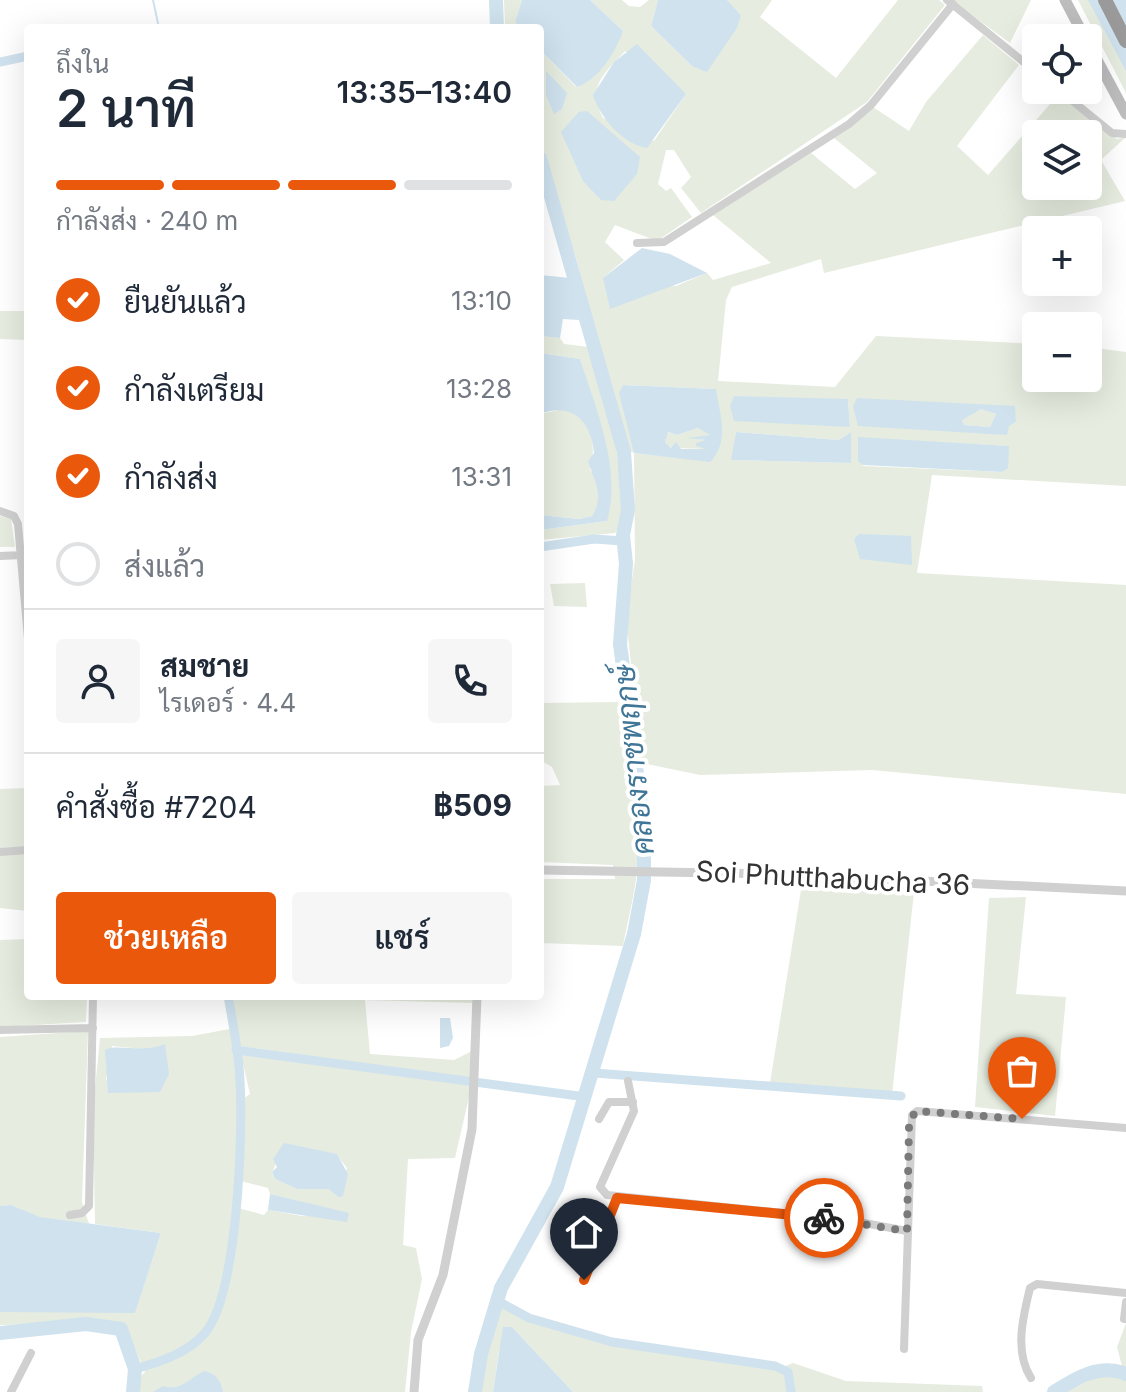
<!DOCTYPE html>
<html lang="th">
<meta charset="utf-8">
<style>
:root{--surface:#fff;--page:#f6f6f7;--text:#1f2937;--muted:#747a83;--line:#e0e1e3;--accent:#ea580c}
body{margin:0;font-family:Inter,Sarabun,sans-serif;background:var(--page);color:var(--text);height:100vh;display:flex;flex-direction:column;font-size:30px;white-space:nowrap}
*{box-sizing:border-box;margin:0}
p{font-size:26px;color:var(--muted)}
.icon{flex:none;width:44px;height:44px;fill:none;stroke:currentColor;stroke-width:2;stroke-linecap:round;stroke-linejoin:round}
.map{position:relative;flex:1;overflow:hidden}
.sheet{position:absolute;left:24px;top:24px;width:520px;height:976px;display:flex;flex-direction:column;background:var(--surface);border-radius:8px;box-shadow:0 8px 32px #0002}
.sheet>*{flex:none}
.fabs{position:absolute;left:1022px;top:24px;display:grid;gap:16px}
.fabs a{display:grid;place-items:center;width:80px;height:80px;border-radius:8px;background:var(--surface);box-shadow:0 8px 32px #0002;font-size:40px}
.pin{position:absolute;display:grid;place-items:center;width:68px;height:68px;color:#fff;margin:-82px -34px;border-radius:50% 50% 50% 0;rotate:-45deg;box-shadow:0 0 8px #0007}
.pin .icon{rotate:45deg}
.courier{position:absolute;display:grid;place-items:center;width:80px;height:80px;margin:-40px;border:6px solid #ea580c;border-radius:50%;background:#fff;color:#222;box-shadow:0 2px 10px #0007}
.headline em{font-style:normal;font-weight:600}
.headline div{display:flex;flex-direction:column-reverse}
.headline{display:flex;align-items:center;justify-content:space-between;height:136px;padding:0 32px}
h1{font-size:52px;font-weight:600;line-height:60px}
.bar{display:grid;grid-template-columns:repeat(4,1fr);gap:12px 8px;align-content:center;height:96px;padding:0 32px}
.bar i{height:10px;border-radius:6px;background:var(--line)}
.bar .selected{background:var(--accent)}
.bar p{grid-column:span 4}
.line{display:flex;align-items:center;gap:20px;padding:0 32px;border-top:2px solid var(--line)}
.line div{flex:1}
.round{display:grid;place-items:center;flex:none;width:84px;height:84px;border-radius:8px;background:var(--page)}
ol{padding:0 32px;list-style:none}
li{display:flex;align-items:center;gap:24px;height:88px}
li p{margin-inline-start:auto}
li .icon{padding:8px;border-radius:50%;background:var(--accent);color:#fff;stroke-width:4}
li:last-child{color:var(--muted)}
li i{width:44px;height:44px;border:4px solid var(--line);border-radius:50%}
.button{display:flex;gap:16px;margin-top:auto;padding:16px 32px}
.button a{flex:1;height:92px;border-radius:8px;background:var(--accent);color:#fff;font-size:32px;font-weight:600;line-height:92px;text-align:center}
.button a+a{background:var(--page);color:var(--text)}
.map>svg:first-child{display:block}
</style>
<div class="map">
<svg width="1126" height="1392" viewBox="0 0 1126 1392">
<rect width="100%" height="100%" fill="#fff"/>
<path fill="#e6ecdf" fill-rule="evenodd" d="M 504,0 L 522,0 L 515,22 L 520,28 L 505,28 Z
M 590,0 L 622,0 L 629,6 L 640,7 L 649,0 L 658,0 L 651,26 L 692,66 L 741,15 L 727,0 L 772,0 L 760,17 L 836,78 L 898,0 L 939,0 L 945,5 L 867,102 L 701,213 L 681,188 L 691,177 L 674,150 L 666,150 L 658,184 L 666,191 L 671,188 L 692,217 L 657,241 L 615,225 L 605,242 L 624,260 L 603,278 L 676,286 L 707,273 L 713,280 L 771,263 L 713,215 L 811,153 L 855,189 L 877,173 L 834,138 L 873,107 L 909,131 L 926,102 L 983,35 L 1019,65 L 957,146 L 988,175 L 1058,95 L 1117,139 L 1126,137 L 1101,160 L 1125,201 L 824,273 L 821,259 L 732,287 L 726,300 L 718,381 L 835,387 L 876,336 L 1036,344 L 1036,378 L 1088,378 L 1088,347 L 1126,352 L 1126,486 L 932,475 L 917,573 L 1126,585 L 1126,794 L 872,770 L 700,775 L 642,763 L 626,618 L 635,560 L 634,453 L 627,450 L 576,258 L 540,149 L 540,50 L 576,87 C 600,78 611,52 623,31 ZM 625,51 L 686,94 L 654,141 L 603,118 C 587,86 603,75 625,51 ZM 1036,134 L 1088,134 L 1088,186 L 1036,186 ZM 624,385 L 716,389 L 709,461 L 634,453 ZM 734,396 L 848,401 L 850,426 ZM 853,406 L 1014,406 L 1016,422 L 1008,426 L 1006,435 ZM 736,432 L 839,440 L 851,432 L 851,463 L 732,460 ZM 858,438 L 1008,446 L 1008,467 L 1002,472 L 863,466 Z
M 951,0 L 1031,0 L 1010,43 Z
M 1078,0 L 1126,0 L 1126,93 Z
M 0,311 L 28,311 L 28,340 L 0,339 Z
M 540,336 L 560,338 L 564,344 L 589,347 C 601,377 638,511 615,533 L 540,540 L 540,530 L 607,521 L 607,448 L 580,359 L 540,353 Z
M 564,409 C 592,419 597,443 590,470 L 596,476 L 600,504 L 592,516 L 579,519 L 540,515 L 540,414 Z
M 982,409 L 996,414 L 990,427 L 964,425 L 962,420 L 968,413 Z
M 698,428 L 712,435 L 692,438 L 711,441 L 702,445 L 708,449 L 671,448 L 665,442 L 667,432 L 677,435 Z
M 0,516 L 11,519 L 15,547 L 0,547 Z
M 585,583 L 587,607 L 554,606 L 550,584 Z
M 618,702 C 632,757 642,821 636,879 C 633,901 627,924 623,946 L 540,943 L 540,879 L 615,879 L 613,865 L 540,862 L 540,786 L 560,785 L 552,767 L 540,760 L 540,703 Z
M 28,788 L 28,847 L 0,848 L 0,789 Z
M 28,853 L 28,911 L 0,908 L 0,855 Z
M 801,890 L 914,892 L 892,1095 L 770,1083 Z
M 1026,897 L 1016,994 L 1066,997 L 1055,1116 L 975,1107 L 989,898 Z
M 28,939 L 28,996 L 87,996 L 86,1022 L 0,1027 L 0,940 Z
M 230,996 L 472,996 L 473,1003 L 365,1000 L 370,1054 L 454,1060 L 474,1050 L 473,1079 L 239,1046 Z
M 230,1029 L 243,1099 L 250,1094 L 241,1055 L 472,1084 L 455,1158 L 408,1159 L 403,1245 L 416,1248 L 422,1279 L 411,1332 L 405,1392 L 138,1392 L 138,1379 L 145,1372 L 127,1330 L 115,1322 L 0,1325 L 0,1312 L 135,1312 L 161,1233 L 95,1224 L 93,1109 L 100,1038 L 192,1036 ZM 165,1045 L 106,1080 L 112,1046 L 152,1050 ZM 284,1144 L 336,1154 L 347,1168 L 338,1197 L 330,1189 L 297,1189 L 275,1179 L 272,1173 ZM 241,1181 L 268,1188 L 270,1194 L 349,1214 L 302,1216 L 268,1210 L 264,1215 L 238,1208 Z
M 88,1031 L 82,1202 L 89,1224 L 39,1217 L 11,1205 L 0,1206 L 0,1037 Z
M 498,1305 C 588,1343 679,1357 776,1370 L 793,1363 L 846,1381 L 982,1386 L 983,1392 L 573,1392 L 512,1327 L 499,1351 L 493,1392 L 479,1392 Z
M 1126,1323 L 1126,1367 L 1122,1366 L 1117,1347 Z
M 1104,1374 L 1126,1381 L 1126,1392 L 1064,1392 Z"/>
<path fill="#cfe2ee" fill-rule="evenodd" d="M 522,0 L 590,0 L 623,31 C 615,53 600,78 577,87 L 540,50 L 540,28 L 520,28 L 515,22 Z
M 658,0 L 727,0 L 741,15 L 737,28 L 707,72 L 692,66 L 651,26 Z
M 1088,0 L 1126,0 L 1126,71 Z
M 637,44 L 686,94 L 647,148 C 622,144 600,117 593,95 L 614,62 Z
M 546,71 L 567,93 L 562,109 L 554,114 L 546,95 Z
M 587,111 L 640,157 L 637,174 L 614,201 L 601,200 L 583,181 L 561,132 L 579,112 Z
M 642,248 L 670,254 L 707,273 L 610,309 L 603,278 Z
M 540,275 L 570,278 L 579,320 L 563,319 L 560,338 L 540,336 Z
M 540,353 L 580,359 C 596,409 622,469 607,521 L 540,530 L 540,515 L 579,519 L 592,516 C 605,496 594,481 588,461 L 594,453 C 591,421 572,402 540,414 Z
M 623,385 L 716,389 C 720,416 730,441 710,462 L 634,453 L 619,393 ZM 698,428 L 710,435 L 687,438 L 706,440 L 696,443 L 696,446 L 706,449 L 681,449 L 676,442 L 671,448 L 665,442 L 668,432 L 677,435 Z
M 734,396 L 848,399 L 850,427 L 734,421 L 730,406 Z
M 857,398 L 1015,406 L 1016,422 L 1009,426 L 1007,435 L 858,426 L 853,406 ZM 981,409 L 996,414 L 990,427 L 964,425 L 962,420 Z
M 736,432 L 839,440 L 851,432 L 851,463 L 731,460 Z
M 858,437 L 1009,446 L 1008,468 L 1002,472 L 863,465 L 858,461 Z
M 859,534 L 911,536 L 912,565 L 860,559 L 854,539 Z
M 440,1018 L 450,1018 L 453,1038 L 449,1046 L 440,1048 Z
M 165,1044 L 169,1074 L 160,1092 L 108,1093 L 105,1050 C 117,1043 144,1054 165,1044 Z
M 284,1143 L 337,1154 L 348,1174 L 343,1196 L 338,1197 L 329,1189 L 297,1189 L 275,1179 L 272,1172 L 277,1167 L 273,1159 Z
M 270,1194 L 349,1213 L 347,1222 L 268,1210 Z
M 11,1205 L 40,1217 L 161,1233 L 135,1313 L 0,1312 L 0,1206 Z
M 503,1327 L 512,1327 L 573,1392 L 493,1392 Z
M 204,1371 C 215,1373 221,1380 223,1392 L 153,1392 L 163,1386 C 181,1392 189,1378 204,1371 Z"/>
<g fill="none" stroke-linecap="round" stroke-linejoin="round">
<path stroke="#cfe2ee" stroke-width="2" d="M 153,0 L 159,28"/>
<path stroke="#cfe2ee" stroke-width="9" d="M 0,62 L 28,56
M 540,547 L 594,539 L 623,541
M 236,1050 L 586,1097
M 594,1073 L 901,1096
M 496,1300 L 529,1318 L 612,1342 L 775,1366 L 788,1372 L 791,1392
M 135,1369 C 160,1362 188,1353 205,1333 C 238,1294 243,1133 240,1081 C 239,1053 233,1024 228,996"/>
<path stroke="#cfe2ee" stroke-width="14" d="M 496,0 L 497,28
M 0,1333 L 86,1324 L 121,1329 L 135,1369 L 133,1392
M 475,1392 L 481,1354 L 501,1288 L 557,1187 L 634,934 L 644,880 L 644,828 L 620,644 L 626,564 L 623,535 L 628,510 L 624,452 L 540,158
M 1054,1392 C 1076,1378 1100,1363 1126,1374"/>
<path stroke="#d0d0d0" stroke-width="8" d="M 947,0 L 1036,72
M 1059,90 L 1112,133 L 1126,134
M 637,243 L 664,242 L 849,124 L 871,105 L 953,4
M 0,511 L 14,516 L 18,524 L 28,639
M 0,556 L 22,555
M 0,852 L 28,850
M 0,1030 L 93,1028
M 628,1081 L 634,1111 L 600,1187 L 607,1195 L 843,1219 L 907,1231
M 599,1119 L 609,1102 L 633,1102
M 70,1215 L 82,1213 L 89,1206 L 93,996
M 584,1280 L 617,1198
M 1124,1319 L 1126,1302
M 904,1349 L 912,1115 L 917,1111 L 1126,1128
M 1031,1378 C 1014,1351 1023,1317 1030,1288 L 1037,1284 L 1126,1293
M 11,1392 L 31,1353"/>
<path stroke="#d0d0d0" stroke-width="9" d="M 540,870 L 779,874 L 1126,891
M 414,1392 L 418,1340 L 443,1275 L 472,1129 L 477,996"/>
<path stroke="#bdbdbd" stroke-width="11" d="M 1065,0 L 1085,38
M 1088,43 L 1126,114"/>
<path stroke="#9a9a9a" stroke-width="14" d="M 1105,0 L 1126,41"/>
</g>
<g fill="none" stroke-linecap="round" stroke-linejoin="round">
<path stroke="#7a7a7a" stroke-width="8" stroke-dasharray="0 14.4" d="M 824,1218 L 907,1231 L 909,1127 L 910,1119 L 917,1111 L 1022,1119"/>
<path stroke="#ea580c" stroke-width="10" d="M 584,1280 L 617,1198 L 824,1218"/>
</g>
<g text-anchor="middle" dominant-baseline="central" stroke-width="8" stroke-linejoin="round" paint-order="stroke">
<g font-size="28" fill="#333" stroke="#fff">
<text transform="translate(833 878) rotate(3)">Soi Phutthabucha 36</text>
</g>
<g font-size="30" font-style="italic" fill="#3f7597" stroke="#fff">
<text transform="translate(633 760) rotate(-96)">คลองราชพฤกษ์</text>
</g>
</g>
</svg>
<div class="fabs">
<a><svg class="icon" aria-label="locate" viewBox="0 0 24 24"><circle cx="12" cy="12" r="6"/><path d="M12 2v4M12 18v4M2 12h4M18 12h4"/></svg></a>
<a><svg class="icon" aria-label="layers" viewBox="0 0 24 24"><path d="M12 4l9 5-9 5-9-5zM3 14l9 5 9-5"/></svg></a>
<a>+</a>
<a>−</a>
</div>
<div class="pin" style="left:1022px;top:1119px;background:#ea580c"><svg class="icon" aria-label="bag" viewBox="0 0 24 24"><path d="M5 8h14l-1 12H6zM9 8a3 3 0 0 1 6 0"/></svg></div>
<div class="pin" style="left:584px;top:1280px;background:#1f2937"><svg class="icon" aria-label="home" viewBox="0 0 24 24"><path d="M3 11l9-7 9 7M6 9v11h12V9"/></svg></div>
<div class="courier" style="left:824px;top:1218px"><svg class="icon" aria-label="bike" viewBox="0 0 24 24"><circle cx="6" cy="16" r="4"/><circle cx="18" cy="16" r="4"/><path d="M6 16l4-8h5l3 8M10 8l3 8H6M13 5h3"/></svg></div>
<section class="sheet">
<div class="headline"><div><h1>2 นาที</h1><p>ถึงใน</p></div><em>13:35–13:40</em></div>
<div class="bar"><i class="selected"></i><i class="selected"></i><i class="selected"></i><i></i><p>กำลังส่ง · 240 m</p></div>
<ol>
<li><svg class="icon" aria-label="check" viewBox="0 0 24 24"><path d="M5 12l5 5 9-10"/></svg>ยืนยันแล้ว<p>13:10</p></li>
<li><svg class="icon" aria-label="check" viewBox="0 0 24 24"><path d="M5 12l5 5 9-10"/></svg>กำลังเตรียม<p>13:28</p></li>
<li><svg class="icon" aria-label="check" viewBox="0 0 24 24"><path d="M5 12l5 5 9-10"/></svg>กำลังส่ง<p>13:31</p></li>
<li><i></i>ส่งแล้ว</li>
</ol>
<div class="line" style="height:144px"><a class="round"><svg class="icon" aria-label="person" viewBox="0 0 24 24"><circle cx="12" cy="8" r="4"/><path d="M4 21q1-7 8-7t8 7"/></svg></a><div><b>สมชาย</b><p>ไรเดอร์ · 4.4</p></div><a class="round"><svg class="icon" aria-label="phone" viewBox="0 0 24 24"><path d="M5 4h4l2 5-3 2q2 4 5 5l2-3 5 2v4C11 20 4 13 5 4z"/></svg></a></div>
<div class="line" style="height:104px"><div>คำสั่งซื้อ #7204</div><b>฿509</b></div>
<div class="button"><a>ช่วยเหลือ</a><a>แชร์</a></div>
</section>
</div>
